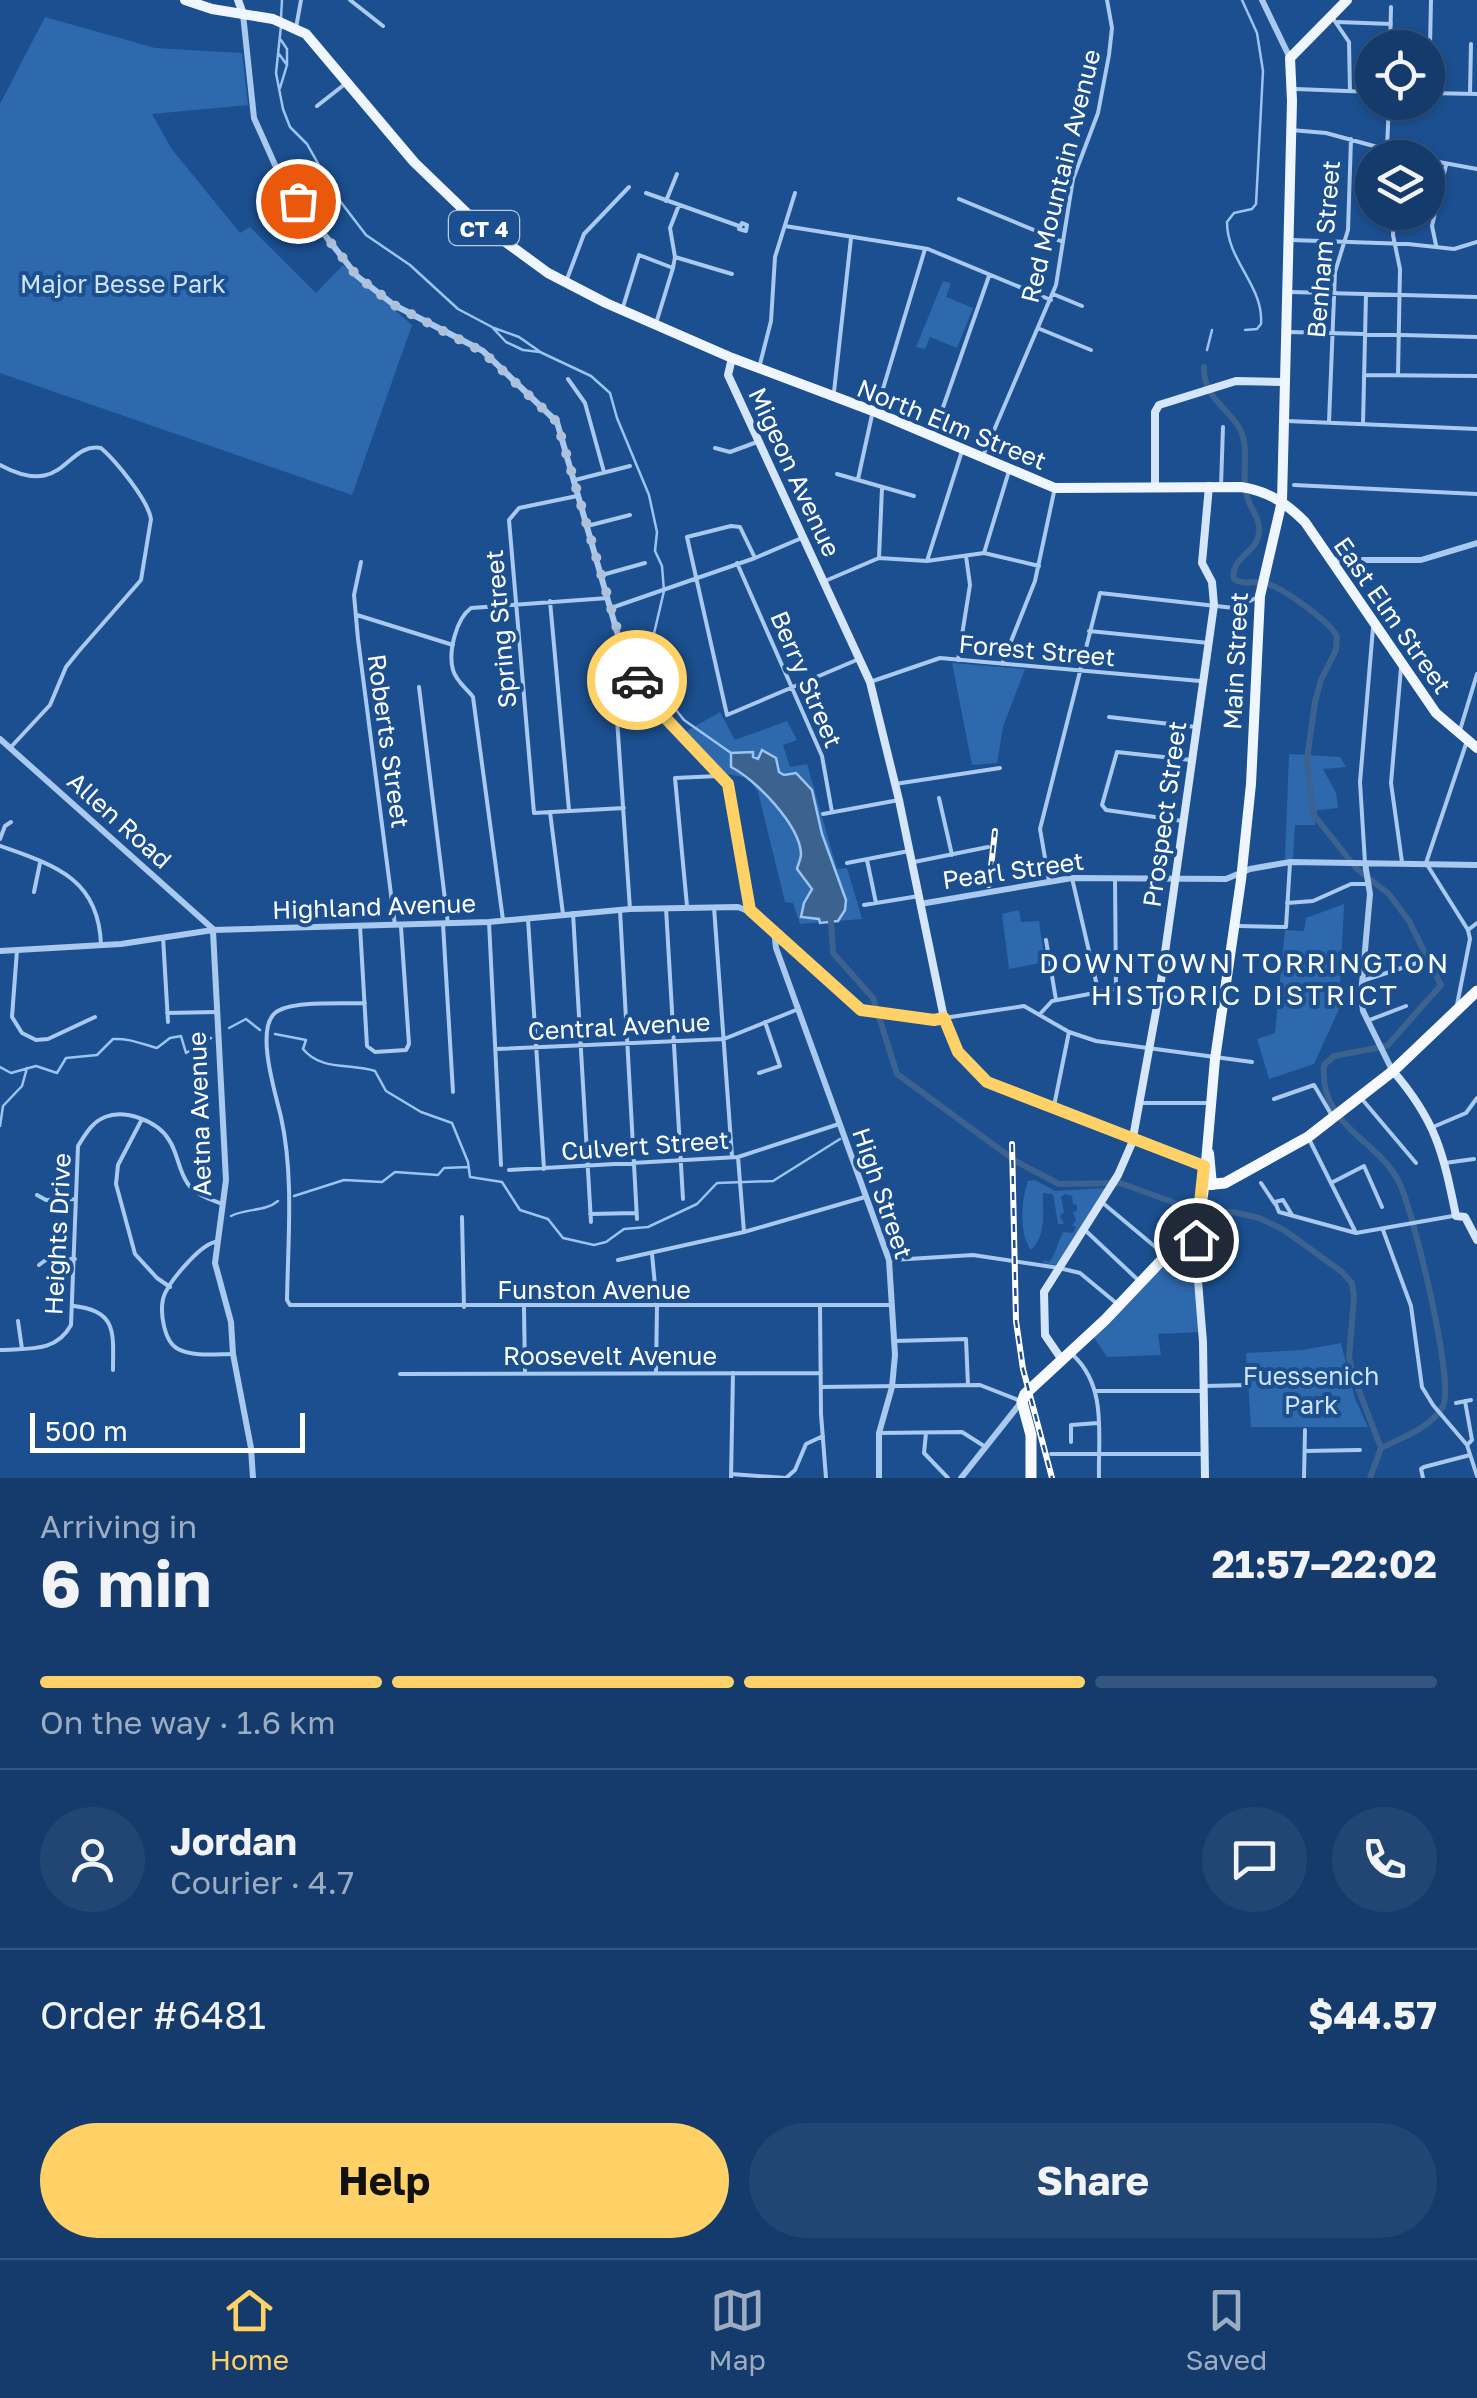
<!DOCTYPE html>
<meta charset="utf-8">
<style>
:root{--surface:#143b6b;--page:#214673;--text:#f1f3f6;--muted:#9dadc1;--line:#33557e;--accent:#ffd166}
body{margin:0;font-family:"Golos Text",sans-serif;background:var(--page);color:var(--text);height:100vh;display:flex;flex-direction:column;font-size:38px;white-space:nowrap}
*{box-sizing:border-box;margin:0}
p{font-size:32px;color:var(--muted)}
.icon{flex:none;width:55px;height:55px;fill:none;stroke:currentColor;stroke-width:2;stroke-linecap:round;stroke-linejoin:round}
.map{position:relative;height:1478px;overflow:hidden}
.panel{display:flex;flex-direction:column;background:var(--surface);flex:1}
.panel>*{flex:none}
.controls{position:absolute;left:1355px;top:30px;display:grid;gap:20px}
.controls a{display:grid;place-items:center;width:90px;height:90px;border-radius:50%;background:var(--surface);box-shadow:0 2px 8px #0004,0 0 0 2px var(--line);font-size:50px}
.scale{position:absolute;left:30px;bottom:25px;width:275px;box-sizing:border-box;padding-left:10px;border:5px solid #fff;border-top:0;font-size:28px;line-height:35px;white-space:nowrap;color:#fff;-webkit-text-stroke:8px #1b4f8f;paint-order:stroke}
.pin{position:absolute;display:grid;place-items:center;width:85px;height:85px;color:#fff;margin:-42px;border:5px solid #fff;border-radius:50%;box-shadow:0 2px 10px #0007}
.courier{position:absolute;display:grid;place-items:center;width:100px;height:100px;margin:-50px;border:8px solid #ffd166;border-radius:50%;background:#fff;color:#222;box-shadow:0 2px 12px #0007}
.overview em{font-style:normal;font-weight:700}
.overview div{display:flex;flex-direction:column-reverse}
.overview{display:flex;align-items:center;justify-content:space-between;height:170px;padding:0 40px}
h1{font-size:65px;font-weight:700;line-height:75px}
.bar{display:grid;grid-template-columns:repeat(4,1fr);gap:15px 10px;align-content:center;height:120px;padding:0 40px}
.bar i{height:12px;border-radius:8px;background:var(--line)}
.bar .active{background:var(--accent)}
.bar p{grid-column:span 4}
.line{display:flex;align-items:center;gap:25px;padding:0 40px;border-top:2px solid var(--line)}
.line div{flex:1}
.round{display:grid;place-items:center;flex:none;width:105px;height:105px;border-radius:52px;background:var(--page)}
.primary-button{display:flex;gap:20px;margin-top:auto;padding:20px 40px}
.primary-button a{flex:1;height:115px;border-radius:60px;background:var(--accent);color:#111;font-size:40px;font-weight:700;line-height:115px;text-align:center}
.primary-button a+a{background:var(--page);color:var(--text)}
.menu{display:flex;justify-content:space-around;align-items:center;height:140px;border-top:2px solid var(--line);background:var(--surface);font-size:28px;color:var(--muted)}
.menu a{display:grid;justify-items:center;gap:5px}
.menu .active{color:var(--accent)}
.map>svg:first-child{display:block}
</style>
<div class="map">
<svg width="1477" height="1478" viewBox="0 0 1477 1478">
<rect width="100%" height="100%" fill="#1b4f8f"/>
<path fill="#2e69ad" d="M 45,17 L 155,48 L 242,53 L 248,105 L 152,114 L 171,148 L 240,233 L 250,227 L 316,293 L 343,265 L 412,325 L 352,495 L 0,373 L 0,104 Z
M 943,281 L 951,283 L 946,297 L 973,308 L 957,348 L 930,337 L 925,349 L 916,347 Z
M 952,663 L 1025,669 L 1003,727 L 997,763 L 972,765 Z
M 720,712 L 735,740 L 787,721 L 797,740 L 783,745 L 790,767 L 807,764 L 837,869 L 847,868 L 862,919 L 800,924 L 793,903 L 785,902 L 758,792 L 748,778 L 727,774 L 685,732 Z
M 1289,754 L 1340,757 L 1346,767 L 1323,769 L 1336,793 L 1338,808 L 1317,810 L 1315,825 L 1295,825 L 1293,859 L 1285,859 Z
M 1344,904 L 1339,1009 L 1314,1064 L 1269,1079 L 1257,1039 L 1275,1033 L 1285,930 L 1304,931 L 1306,918 Z
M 1019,910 L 1021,922 L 1039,921 L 1045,962 L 1009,969 L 1002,914 Z
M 1035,1180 L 1055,1191 L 1105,1188 L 1057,1265 L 1043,1263 L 1044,1260 L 1049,1262 L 1052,1259 L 1063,1232 L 1073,1233 L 1076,1227 L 1072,1225 L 1076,1220 L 1073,1212 L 1077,1211 L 1077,1205 L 1073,1204 L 1072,1196 L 1065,1194 L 1061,1197 L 1064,1212 L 1060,1216 L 1064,1224 L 1058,1224 L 1053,1194 L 1043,1193 C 1043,1214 1046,1236 1031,1250 C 1019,1235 1021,1199 1028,1181 Z
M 1181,1246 L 1189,1248 L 1200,1332 L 1158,1334 L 1161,1355 L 1107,1357 L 1093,1336 Z
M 1341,1343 L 1355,1399 L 1368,1427 L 1251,1427 L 1246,1353 L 1303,1350 Z"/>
<path fill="#3c6290" stroke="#9cc4f0" stroke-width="2.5" d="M 762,750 L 776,758 L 779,772 L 784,775 L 796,773 L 812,790 L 822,834 L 846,900 L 845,910 L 838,921 L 820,923 L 819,919 L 801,917 L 804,903 L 812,889 L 797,869 C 798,864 801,859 801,854 C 800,825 755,779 731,767 L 731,753 L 753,752 L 753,757 L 758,759 Z"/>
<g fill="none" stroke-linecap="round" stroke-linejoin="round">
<path stroke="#9cc4f0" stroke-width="2.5" d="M 1242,0 L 1257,33 L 1263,71 L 1256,204 L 1252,209 L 1234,213 L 1227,222 C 1227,261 1264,286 1261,324 L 1257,329 L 1245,330
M 281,18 L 282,0
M 281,26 L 276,73 L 283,109 L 290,127 L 307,144 L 337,197 L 366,235 L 410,265 L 458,309 L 492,327 L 506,342 L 523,350 L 540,352 L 591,376 L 610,393 L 617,418 L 649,495 L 657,532 L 655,551 L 662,566 L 664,591 L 652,642 L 655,676 L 665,696 L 684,720 L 731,753
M 281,40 L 287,49 L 287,65
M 279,54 L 287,65 L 280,88
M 494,328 L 519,337 L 539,351
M 1207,350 L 1212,330
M 229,1028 L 246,1019 L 260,1030
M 275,1034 L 306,1040 L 303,1049 C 321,1071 350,1063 375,1071 L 386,1091 L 421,1112 L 452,1123 L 468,1162 L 470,1177 L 502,1182 L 520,1210 L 548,1219 L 563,1238 L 594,1245 L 606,1242 L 624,1229 L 648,1227 L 697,1204 L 717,1183 L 773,1181 L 840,1139
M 0,1067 L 11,1073 L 36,1066 L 57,1073 L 66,1058 L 97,1055 L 113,1039 C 129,1038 142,1044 157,1048 L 170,1038 L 181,1036 L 186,1053 L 211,1038
M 0,1126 L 3,1106 L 22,1086 L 27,1068
M 294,1196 L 344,1180 L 382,1182 L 395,1172 L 438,1175 L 444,1168 L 468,1167
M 231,1216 C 247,1208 265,1212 278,1201"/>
<path stroke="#3c6290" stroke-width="6" d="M 1204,367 C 1203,404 1238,410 1244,441 C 1247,459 1242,479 1247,496 C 1250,509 1261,519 1259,533 C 1257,553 1230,557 1234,579 C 1245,586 1253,580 1265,583 C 1282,587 1331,622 1337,637 L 1336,650 L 1321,680 L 1315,702 L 1307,759 L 1313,814 L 1357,869 L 1389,894 L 1409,921 L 1441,985 L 1387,1046 L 1334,1056 L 1324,1065 C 1319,1127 1376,1137 1399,1182 C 1413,1210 1455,1383 1443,1406 C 1432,1427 1402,1438 1381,1448
M 831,922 L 833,953 L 873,998 L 897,1074 L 1017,1162 L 1059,1184 L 1120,1183 L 1203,1213 L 1233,1212 L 1259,1218 L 1284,1230 L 1342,1272 L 1352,1283 L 1354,1297 L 1349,1357 L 1353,1375 L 1381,1448
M 1370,1478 L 1381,1448"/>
<path stroke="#a9c9ee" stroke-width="4" d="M 350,0 L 383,26
M 1332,17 L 1349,42 L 1350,91
M 1338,22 L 1391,24
M 296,28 L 301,0
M 1390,48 L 1391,7
M 1296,89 L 1372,92
M 1428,93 L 1477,94
M 1429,93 L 1431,0
M 1470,94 L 1471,44
M 317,106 L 345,84
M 1291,130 L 1326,133 L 1418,158
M 1387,149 L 1389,102
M 1428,160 L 1477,169
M 646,193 L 739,226
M 959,199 L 1063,242
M 666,201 L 677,174
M 1394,212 L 1393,235 L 1400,269 L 1398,375
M 742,223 L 747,225 L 746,231 L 739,229 Z
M 785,226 L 928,249 L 1051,300
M 1291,240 L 1408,244 L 1454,249 L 1477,242
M 1436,245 L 1432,226 L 1446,165
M 675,257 L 732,274
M 567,279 L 584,234 L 629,187
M 1290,292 L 1477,297
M 1053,294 L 1082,306
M 623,307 L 639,255 L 673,268
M 657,320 L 673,268 L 675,257 L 670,228 L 679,205
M 1040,329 L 1091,350
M 1289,332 L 1477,337
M 759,368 L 771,321 L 775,257 L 795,193
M 1364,375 L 1477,376
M 568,379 L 585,403 L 604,472
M 834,392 L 851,238
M 876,412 L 925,249
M 1287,421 L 1477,429
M 1329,422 L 1335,272 L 1348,230 L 1351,139
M 1363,424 L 1366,294
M 933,436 L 989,276
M 715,448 L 730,452 L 757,442
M 983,456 L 1056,285 L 1073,179 L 1098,113 L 1109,55 L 1112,28 L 1107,0
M 0,465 C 65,500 65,442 101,448 C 116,461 148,500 151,519 L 141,580 L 78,652 L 66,667 L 50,705 L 10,748
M 837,474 L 914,496
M 858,479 L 872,415
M 575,480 L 630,466
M 1294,485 L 1477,494
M 1221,486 L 1223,427
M 577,496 L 519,508 L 509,520 L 534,813 L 624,808
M 587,526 L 630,515
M 984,553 L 1009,471
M 755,558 L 740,527 L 731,526 L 687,537 L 727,715 L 859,659
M 879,558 L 882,488
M 927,561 L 962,451
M 361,562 L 354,595 L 358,639 L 395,925
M 737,563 L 822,756 L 832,812
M 602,575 L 645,563
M 825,581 L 879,558 L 927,561 L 984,553 L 1039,566
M 550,601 L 569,810
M 611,608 L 755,558 L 804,537
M 357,615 L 453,645
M 1089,631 L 1209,643
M 958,660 L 970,585 L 966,556
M 1002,664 L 1035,581 L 1054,492
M 1401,668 L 1391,783 L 1402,862
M 870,682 L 940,658 L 1200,681
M 419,687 L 448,924
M 1109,717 L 1196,727
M 1460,730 L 1477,674
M 895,784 L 1000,768
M 939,798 L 952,855
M 550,812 L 563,914
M 823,814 L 899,800
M 1183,821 L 1106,810 L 1102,805 L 1117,752 L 1191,760
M 0,839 L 5,826 L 11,822
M 0,846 C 54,865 99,878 101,945
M 867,860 L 876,903
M 914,862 L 988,847
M 847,863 L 909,851
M 1365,863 L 1360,782 L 1373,628
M 1072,878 L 1098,990
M 1049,881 L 1040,829 L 1100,593 L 1234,608 L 1256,598
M 34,892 L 40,863
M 1287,903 L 1313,901 L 1351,884 L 1368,884
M 864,905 L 919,896
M 687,906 L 675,778 L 718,776
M 714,907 L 732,1156
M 666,908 L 683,1199
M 630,909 L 614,675 L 632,671
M 620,910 L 637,1219
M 573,913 L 591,1222
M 528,919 L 544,1169
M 503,920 L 473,697 C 466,688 456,681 453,670 C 448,652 456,619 471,608 L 608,598
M 489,922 L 501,1165
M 443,924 L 453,1092
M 360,926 L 367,1046 L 375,1052 L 406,1050 L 409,1044 L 401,927
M 1239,926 L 1286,927 L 1290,863
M 1468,930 L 1477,923
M 163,937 L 168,1022
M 1046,940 L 1056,1000
M 17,950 L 12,1017 L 22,1033 L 36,1040 L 48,1039 L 95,1017
M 1362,981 L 1417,963
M 1159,995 L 1222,1005
M 365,1003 C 345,1004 290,1000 275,1013 C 255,1030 276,1095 281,1117 C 294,1175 288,1240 287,1300 L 290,1305 L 891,1305
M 1457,1005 L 1470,939 L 1468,930 L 1426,863 L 1467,741
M 167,1013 L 216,1012
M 1040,1014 L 1052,1001 L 1116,989 L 1115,878
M 944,1018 L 1024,1006 L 1069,1032 L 1096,1041 L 1252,1062
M 1367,1021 L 1406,1006
M 496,1049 L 724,1039 L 796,1010
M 759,1073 L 780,1066 L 765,1022
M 1361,1098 L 1416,1163
M 1274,1099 L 1314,1085 L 1331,1114
M 1139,1103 L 1209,1103
M 1054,1106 L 1069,1032
M 141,1121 L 118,1165 L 116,1184 L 135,1254 L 157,1278 L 170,1287
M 1433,1127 L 1466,1113 L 1477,1098
M 1309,1139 L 1356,1233
M 738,1157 L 744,1232
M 1445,1163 L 1474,1159
M 509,1170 L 738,1157 L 839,1124
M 1261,1183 L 1275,1204
M 1331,1183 L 1364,1166 L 1382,1207
M 37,1195 L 46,1200 L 75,1199
M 1104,1204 L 1165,1255
M 590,1214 L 636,1213
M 1292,1215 L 1283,1200 L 1275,1202 L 1279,1212 L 1356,1233 L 1453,1216
M 462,1217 L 464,1307
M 1383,1230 L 1411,1306 L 1422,1387 L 1433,1405 L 1467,1445 L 1477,1476
M 1086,1231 L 1137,1279
M 215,1242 C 200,1245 167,1283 163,1299 C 160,1313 164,1342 178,1349 C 193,1357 216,1354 233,1354
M 652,1254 L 657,1306 L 656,1373
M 618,1260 L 744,1232 L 865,1197
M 892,1260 L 973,1255 L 1059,1268 L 1080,1273 L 1115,1302
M 39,1265 L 47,1259 L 75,1259
M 820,1305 L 821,1414 L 826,1478
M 74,1306 C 118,1311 113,1334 113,1370
M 524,1308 L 525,1373
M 18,1321 L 22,1349
M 894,1341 L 966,1339 L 968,1385
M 0,1350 C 28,1348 56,1353 71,1325 L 78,1146 C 85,1135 92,1122 105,1117 C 125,1109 158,1121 169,1140 C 178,1153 178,1170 188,1184 C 196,1195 210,1199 222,1204
M 1074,1356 C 1107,1388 1098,1434 1099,1478
M 400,1374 L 821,1373
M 1204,1386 L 1249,1385
M 821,1387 L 980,1385 L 1018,1400
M 1096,1391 L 1201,1391
M 1465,1401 L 1472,1440 L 1467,1445
M 1456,1403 L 1471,1400
M 879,1433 L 962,1432 L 984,1446
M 926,1433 L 924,1453 L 948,1478
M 1071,1442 L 1071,1425 L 1098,1423
M 1305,1451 L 1360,1450
M 1051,1454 L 1201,1454
M 731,1474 L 786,1478 L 795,1470 L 806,1444 L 823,1436
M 731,1478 L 733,1373
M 1304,1478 L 1305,1430
M 1423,1478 L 1421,1469 L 1424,1467 L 1470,1455"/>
<path stroke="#a9c9ee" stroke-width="6" d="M 1262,0 L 1290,58
M 243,14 L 254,118 L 280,176 L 298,201 L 357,276 L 394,305 L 483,351 L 557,422 L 617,632 L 632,671 L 655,708 L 728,785 L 749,910
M 1331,560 L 1421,560 L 1477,543
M 0,739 L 213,929
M 1365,863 L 1370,894 L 1361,995 L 1363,1011 L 1392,1070
M 920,904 L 1072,878 L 1226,879 L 1250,869 L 1290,862 L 1477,865
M 774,930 L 776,948 L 889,1260 L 895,1355 L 892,1387 L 879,1433 L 879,1478
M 213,931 L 226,1180 L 215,1263 L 231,1322 L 233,1354 L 251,1448 L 253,1478
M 0,951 L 121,944 L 213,930 L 489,922 L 630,909 L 738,907 L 758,915 L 861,1009 L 933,1020 L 944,1018
M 961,1478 L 1022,1401"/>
<path stroke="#d6e6fa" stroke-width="8" d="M 238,0 L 243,14
M 732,358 L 728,375 L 870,682 L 899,800 L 944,1018 C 952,1047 968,1071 995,1086 L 1208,1167
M 1155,486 L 1155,412 L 1159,405 L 1236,381 L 1283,382
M 1393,1071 C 1436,1121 1443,1152 1456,1216 L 1465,1217 L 1477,1240
M 1195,1244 L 1203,1342 L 1205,1478
M 1062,1360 L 1045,1335 L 1044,1292 L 1118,1175 L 1132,1143 L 1159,995 L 1214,605 L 1212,582 L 1202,563 L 1209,486"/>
<path stroke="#f0f6ff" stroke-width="10" d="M 185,0 L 212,9 L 273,19 L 306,34 L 414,162 L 470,216 L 548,273 L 606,303 L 732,358 L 873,411 L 1055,488 L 1241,487 C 1268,491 1286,503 1305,522 L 1436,713 L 1477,748
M 1209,1153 L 1212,1185
M 1204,1185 L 1215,1059 L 1241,880 L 1251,784 L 1260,596 L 1282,501 L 1292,101 L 1290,58 L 1347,0"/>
<path stroke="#f8faff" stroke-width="11" d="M 1178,1243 L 1195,1244 L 1204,1185 L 1225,1183 L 1308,1137 L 1393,1071 L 1477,991
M 1031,1478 L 1031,1435 L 1022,1402 L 1025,1394 L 1105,1320 L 1178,1243 L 1181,1236 L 1197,1231"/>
<defs>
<path id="rail" d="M 989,885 L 995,831
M 1012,1144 L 1016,1321 L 1023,1369 L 1052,1478"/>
</defs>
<use href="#rail" stroke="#fff" stroke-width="6"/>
<use href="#rail" stroke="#1b4f8f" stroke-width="2.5" stroke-dasharray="8" stroke-linecap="butt"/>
</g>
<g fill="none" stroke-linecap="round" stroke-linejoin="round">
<path stroke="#afc1d8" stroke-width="10" stroke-dasharray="0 18" d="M 298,201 L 357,276 L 394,305 L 483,352 L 557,422 L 624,653 L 637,680"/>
<path stroke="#ffd166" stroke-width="12" d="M 637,680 L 656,708 L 728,784 L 750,910 L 861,1010 L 934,1020 L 944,1018 L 958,1052 L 987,1082 L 1204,1166 L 1196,1240"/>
</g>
<g text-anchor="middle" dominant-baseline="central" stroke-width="8" stroke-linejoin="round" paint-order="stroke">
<rect fill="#1b4f8f" stroke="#bbcadd" stroke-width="2.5" x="449" y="211" width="70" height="34" rx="8"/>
<g font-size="22" font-weight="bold" fill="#fff">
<text x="484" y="228">CT 4</text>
</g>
<g font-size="25" fill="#fff" stroke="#1b4f8f">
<text transform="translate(1060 176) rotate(-76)">Red Mountain Avenue</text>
<text transform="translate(1323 249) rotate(-85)">Benham Street</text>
<text transform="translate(952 424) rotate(22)">North Elm Street</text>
<text transform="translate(795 472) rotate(65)">Migeon Avenue</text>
<text transform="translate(1393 615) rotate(55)">East Elm Street</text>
<text transform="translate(500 629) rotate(-95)">Spring Street</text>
<text transform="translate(1037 650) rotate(5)">Forest Street</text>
<text transform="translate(1235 661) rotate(-87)">Main Street</text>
<text transform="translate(807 679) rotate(67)">Berry Street</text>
<text transform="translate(389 741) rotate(82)">Roberts Street</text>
<text transform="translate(1164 814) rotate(-82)">Prospect Street</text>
<text transform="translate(120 820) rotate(42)">Allen Road</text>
<text transform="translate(1013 870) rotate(-8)">Pearl Street</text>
<text transform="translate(374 906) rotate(-2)">Highland Avenue</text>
<text transform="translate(619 1026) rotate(-3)">Central Avenue</text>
<text transform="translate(199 1114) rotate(-92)">Aetna Avenue</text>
<text transform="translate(645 1145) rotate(-4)">Culvert Street</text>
<text transform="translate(883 1193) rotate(71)">High Street</text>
<text transform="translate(57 1234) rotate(-87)">Heights Drive</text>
<text x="594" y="1289">Funston Avenue</text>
<text x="610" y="1355">Roosevelt Avenue</text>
</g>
<g font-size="25" fill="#cfe3fa" stroke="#1b4f8f">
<text x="123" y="283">Major Besse Park</text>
<text x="1311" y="1375">Fuessenich<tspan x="1311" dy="29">Park</tspan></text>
</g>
<g font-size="28" letter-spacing="2.5" fill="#fff" stroke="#1b4f8f">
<text x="1245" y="962">DOWNTOWN TORRINGTON<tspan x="1245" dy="32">HISTORIC DISTRICT</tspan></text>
</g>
</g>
</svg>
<div class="controls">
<a><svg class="icon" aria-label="locate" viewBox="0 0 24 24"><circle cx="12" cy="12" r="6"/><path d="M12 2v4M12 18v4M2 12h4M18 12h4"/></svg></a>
<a><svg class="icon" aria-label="layers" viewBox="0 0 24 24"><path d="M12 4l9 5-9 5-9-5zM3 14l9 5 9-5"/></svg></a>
</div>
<div class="scale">500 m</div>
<div class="pin" style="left:298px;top:201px;background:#ea580c"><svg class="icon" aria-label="bag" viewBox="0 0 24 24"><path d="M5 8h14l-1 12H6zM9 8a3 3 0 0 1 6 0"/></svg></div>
<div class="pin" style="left:1196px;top:1240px;background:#1f2937"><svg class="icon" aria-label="home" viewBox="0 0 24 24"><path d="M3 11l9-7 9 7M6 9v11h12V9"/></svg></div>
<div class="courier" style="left:637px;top:680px"><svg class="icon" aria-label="car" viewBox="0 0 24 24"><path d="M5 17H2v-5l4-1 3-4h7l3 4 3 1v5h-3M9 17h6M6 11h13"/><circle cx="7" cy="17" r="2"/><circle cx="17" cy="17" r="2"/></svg></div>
</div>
<section class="panel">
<div class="overview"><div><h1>6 min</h1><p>Arriving in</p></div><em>21:57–22:02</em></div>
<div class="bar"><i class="active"></i><i class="active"></i><i class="active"></i><i></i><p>On the way · 1.6 km</p></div>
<div class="line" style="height:180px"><a class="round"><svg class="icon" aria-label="person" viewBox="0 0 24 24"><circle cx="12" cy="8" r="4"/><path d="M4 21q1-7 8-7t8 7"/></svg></a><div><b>Jordan</b><p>Courier · 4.7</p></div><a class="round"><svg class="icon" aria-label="chat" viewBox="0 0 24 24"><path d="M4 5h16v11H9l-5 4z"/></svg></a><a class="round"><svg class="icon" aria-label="phone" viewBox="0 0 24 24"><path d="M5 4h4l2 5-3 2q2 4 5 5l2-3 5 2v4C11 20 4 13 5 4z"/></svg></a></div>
<div class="line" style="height:130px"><div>Order #6481</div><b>$44.57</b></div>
<div class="primary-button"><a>Help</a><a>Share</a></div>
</section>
<nav class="menu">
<a class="active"><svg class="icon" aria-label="home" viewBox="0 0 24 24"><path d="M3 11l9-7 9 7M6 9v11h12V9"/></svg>Home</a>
<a><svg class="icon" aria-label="map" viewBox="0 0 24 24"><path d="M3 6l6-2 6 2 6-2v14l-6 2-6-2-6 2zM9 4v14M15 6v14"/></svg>Map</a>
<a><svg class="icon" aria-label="saved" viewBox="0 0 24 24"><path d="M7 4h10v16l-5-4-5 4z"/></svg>Saved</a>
</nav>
